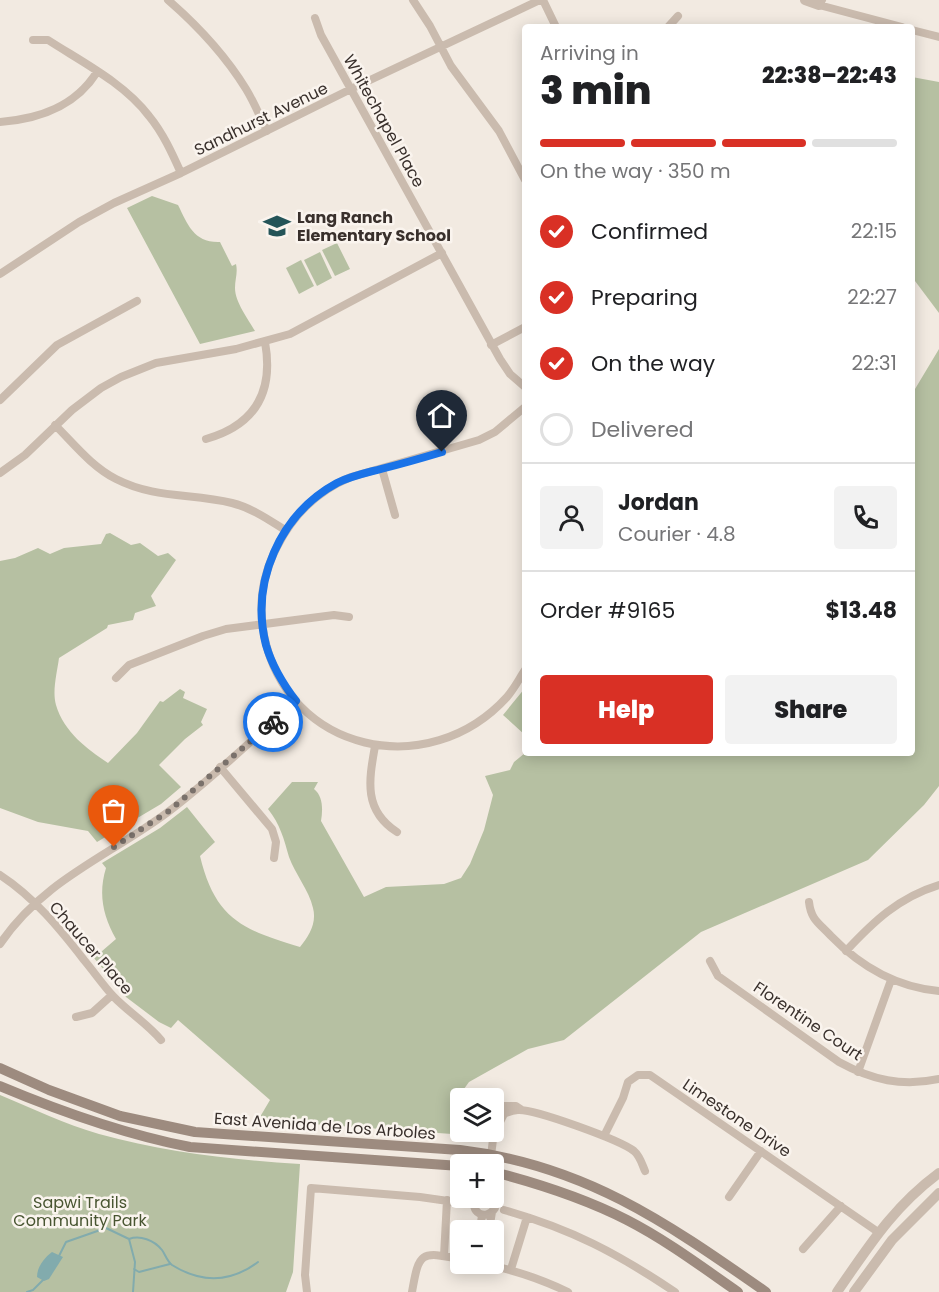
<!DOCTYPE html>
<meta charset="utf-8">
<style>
:root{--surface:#fff;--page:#f2f2f2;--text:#202124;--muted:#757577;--line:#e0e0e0;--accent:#d93025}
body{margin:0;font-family:Poppins,sans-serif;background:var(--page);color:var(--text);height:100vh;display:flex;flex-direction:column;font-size:22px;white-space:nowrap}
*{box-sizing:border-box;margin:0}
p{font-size:20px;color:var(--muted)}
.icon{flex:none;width:33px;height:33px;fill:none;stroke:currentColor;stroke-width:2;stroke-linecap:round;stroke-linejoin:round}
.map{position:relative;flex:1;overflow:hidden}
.drawer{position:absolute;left:522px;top:24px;width:393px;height:732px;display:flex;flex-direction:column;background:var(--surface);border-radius:6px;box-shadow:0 3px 15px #0003}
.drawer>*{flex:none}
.buttons{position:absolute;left:450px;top:1088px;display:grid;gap:12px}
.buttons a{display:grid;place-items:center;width:54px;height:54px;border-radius:6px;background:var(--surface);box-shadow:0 3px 15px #0003;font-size:30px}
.pin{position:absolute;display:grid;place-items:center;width:51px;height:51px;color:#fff;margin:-62px -26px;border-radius:50% 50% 50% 0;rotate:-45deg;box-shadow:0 0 6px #0007}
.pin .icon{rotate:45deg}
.courier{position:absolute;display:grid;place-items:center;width:60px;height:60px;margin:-30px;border:4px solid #1a73e8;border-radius:50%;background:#fff;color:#222;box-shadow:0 2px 8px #0007}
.headline em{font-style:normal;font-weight:800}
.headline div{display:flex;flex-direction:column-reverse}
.headline{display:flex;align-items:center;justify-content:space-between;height:102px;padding:0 18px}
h1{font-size:39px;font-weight:800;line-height:45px}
.bar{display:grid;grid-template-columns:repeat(4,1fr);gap:9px 6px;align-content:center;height:72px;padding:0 18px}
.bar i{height:8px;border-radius:4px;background:var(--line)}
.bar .current{background:var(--accent)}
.bar p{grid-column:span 4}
.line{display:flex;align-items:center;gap:15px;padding:0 18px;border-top:2px solid var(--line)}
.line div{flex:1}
.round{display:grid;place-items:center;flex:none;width:63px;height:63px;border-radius:6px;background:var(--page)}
ol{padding:0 18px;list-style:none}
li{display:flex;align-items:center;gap:18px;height:66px}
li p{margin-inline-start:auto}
li .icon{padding:6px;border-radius:50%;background:var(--accent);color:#fff;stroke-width:4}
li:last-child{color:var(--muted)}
li i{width:33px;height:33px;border:3px solid var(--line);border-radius:50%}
.action{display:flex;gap:12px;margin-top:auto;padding:12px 18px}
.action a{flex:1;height:69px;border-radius:6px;background:var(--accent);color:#fff;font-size:24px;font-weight:800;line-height:69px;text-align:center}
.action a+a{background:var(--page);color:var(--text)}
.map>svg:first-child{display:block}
</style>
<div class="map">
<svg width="939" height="1292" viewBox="0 0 939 1292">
<rect width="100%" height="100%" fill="#f2eae1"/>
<path fill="#b6c0a2" d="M 912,77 L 939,82 L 939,313 L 915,281 L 912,282 Z
M 152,196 L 178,205 C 188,225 194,243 220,242 L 232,266 L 236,264 C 238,273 235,279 235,288 C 235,302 248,319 255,331 L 200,344 L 127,208 Z
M 337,243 L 350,269 L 335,276 L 322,250 Z
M 320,252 L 332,278 L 317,286 L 304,260 Z
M 301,260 L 314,286 L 299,294 L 286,268 Z
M 939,349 L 939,786 L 924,805 L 868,860 L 701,932 L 564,1040 L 528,1049 L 469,1082 L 456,1100 L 452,1134 L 311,1124 L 257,1122 L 270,1100 L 178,1020 L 171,1028 L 159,1022 L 126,997 L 94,958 L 116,939 C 103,916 98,894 106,868 L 102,863 L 160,828 L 187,807 L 215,842 L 200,856 C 215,919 243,930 300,947 C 309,936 317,923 313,908 C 309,890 295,874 289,857 C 284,839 280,824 268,809 L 292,782 L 318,782 L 314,789 C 323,796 323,809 321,821 L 364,897 L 386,887 L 444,884 L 461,878 L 470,864 L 484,830 L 493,795 L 485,776 L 510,770 L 514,762 L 525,753 L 912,753 L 912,394 Z
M 110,533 L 131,545 L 140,543 L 158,556 L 168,553 L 176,560 L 151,596 L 156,606 L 135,613 L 133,620 L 108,625 L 107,628 L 59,658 C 57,673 52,691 56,705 C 64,732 87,749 108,763 L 137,733 L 160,701 L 163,702 L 180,689 L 185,692 L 183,698 L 207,709 L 201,722 L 203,725 L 185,739 L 159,765 L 181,787 L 161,804 L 97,842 L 88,831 L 38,822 L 0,808 L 0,561 L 15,558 L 38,548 L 50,554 L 64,548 L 101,544 L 106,534 Z
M 525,688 L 525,735 L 503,715 Z
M 0,1095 C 33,1109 65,1124 99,1134 C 165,1152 232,1160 300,1164 L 293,1272 L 286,1292 L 0,1292 Z"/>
<path fill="#82abad" d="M 52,1252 L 63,1257 L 49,1279 L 44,1281 L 37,1277 C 37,1267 44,1258 52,1252 Z"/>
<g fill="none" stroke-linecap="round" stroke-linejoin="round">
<path stroke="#82abad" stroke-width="2" d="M 129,1239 C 140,1235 154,1240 162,1250 C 165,1254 167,1261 172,1265 C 201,1283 230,1283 258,1262
M 58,1258 L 66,1242 L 106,1228 L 129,1239 L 135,1262 L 133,1292
M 134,1269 L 139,1272 L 170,1264
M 27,1292 L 33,1290 L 43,1280"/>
<path stroke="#cabbae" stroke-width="8" d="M 168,0 C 198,26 225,55 246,89 C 254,102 260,117 267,131
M 413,0 L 430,26 L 451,66 L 499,131 L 525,180
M 543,0 L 556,27
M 822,0 L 819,5 L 902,27
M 315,18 L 321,35 L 500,359 L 510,374 L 525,387
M 668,27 L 678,16
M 912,30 L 939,37
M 33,40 L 48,40 C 82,62 124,83 149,116 C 163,133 172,153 181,173
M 0,122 C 39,119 75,107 97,72
M 0,274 L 79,222 L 114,203 L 181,173 L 351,89 L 540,0
M 491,345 L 525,327
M 0,400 L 57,345 L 137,301
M 525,407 L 495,432 L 479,440 L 351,477 C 317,491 293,515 277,547 C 263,574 258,605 264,635 C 287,753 429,783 507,697 C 514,689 519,679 525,670
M 55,425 C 74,444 92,467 116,479 C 155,499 192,493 232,503 C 252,508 269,520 285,530
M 206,439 C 255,425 274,392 265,342
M 382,469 L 395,515
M 0,473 L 25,455 L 72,410 L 101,388 L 121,377 L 156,363 L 236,349 L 290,334 L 442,253
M 116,678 L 129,665 L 203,636 L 226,629 L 334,615 L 349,617
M 375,746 C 369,780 363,810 397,832
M 220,767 L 272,829 L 276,842 L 274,858
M 0,875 C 34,897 60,929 84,960 C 94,972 103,985 113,996 C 128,1012 147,1023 161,1040
M 809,902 C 811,920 819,923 831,936 C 861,967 895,987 939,991
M 0,944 C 43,880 109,856 168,812 C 213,778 254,738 296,701
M 846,951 C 873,922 899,897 939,885
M 710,961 L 718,976 L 839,1062 C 872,1080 902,1087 939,1079
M 76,1017 L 92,1013 L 112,995
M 858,1072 L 891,980
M 494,1104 L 502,1108 L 504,1114 L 500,1122 L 494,1123
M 500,1106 L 516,1106 L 522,1110
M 504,1114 C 508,1112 514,1110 518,1110 C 535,1109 620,1140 634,1151 C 640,1156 642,1164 645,1171
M 604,1136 L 623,1098 L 628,1082 L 638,1075 L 650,1075 L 878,1232
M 490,1164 L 495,1123
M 476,1197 C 468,1212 486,1222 495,1208 L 492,1197
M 729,1197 L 761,1151
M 504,1210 C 571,1229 617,1253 675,1292
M 480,1230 L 482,1215
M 489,1230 L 492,1212
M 803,1249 L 841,1206
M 444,1256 L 447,1200
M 480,1263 C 511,1269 539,1278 568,1292
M 511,1269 L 527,1217
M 307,1292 L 305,1275 L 311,1188 L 420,1197 L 462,1203
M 412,1292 C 419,1252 420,1251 460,1259"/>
<path stroke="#cabbae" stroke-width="10" d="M 805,0 L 819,5
M 837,1292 C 869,1246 893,1207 939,1173
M 854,1292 L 892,1240 L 939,1193"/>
<path stroke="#9d8b7f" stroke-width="10" d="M 0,1068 L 49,1090 L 120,1116 L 195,1132 L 460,1150 C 585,1165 667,1223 766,1292
M 0,1086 C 62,1112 124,1134 190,1147 L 460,1166
M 494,1172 C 540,1184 584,1198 627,1220 C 666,1240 702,1267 738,1292"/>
</g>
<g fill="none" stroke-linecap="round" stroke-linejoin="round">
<path stroke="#7a716b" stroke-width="6" stroke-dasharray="0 10.8" d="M 114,847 L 169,811 L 273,722"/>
<path stroke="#1a73e8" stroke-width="8" d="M 273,722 L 296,701 C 283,684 272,666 266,645 C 250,582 280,514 337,483 C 351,476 366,473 381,469 C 401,464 422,458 442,452"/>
</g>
<defs>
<symbol id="school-bare" viewBox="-9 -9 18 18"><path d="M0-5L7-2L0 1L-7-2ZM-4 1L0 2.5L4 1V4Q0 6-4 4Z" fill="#245458" stroke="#faf4ee" stroke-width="2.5" paint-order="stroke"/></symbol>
</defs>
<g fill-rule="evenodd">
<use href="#school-bare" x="258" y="207" width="38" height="38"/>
</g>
<g text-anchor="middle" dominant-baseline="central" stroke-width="5" stroke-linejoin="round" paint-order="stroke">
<g font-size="16" fill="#39302c" stroke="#faf4ee">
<text transform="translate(261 119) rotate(-26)">Sandhurst Avenue</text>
<text transform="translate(384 121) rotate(61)">Whitechapel Place</text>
<text transform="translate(91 948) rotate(49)">Chaucer Place</text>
<text transform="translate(808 1021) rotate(34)">Florentine Court</text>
<text transform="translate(737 1118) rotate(34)">Limestone Drive</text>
<text transform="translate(325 1126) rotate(4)">East Avenida de Los Arboles</text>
</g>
<g font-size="16" font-weight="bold" fill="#39302c" stroke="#faf4ee" text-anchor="start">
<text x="297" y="217">Lang Ranch<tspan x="297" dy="18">Elementary School</tspan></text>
</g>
<g font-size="16" fill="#485531" stroke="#faf4ee">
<text x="80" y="1202">Sapwi Trails<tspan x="80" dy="18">Community Park</tspan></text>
</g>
</g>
</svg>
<div class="buttons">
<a><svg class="icon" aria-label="layers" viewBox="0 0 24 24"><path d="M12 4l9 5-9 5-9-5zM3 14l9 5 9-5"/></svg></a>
<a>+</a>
<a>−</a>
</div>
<div class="pin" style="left:114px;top:847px;background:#ea580c"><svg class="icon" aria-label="bag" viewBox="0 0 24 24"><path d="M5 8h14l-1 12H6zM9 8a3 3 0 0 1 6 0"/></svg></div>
<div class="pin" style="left:442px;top:452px;background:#1f2937"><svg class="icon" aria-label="home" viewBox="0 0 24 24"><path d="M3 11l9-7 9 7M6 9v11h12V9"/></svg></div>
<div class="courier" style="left:273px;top:722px"><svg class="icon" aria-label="bike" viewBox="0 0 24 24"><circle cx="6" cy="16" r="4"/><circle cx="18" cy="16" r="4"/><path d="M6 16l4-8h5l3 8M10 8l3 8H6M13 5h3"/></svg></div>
<section class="drawer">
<div class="headline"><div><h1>3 min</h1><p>Arriving in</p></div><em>22:38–22:43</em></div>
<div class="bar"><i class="current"></i><i class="current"></i><i class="current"></i><i></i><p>On the way · 350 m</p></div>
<ol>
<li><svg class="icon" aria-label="check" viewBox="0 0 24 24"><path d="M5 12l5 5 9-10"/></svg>Confirmed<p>22:15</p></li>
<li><svg class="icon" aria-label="check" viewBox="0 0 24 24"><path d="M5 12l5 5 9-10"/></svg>Preparing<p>22:27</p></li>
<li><svg class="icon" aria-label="check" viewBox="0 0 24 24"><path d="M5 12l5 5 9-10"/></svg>On the way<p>22:31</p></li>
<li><i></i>Delivered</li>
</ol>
<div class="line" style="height:108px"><a class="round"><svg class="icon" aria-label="person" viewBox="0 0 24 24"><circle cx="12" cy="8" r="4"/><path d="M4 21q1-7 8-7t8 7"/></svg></a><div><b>Jordan</b><p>Courier · 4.8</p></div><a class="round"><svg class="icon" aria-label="phone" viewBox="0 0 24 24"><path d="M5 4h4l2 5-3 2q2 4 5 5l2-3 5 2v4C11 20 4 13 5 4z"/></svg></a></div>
<div class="line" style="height:78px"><div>Order #9165</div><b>$13.48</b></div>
<div class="action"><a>Help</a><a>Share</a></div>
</section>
</div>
